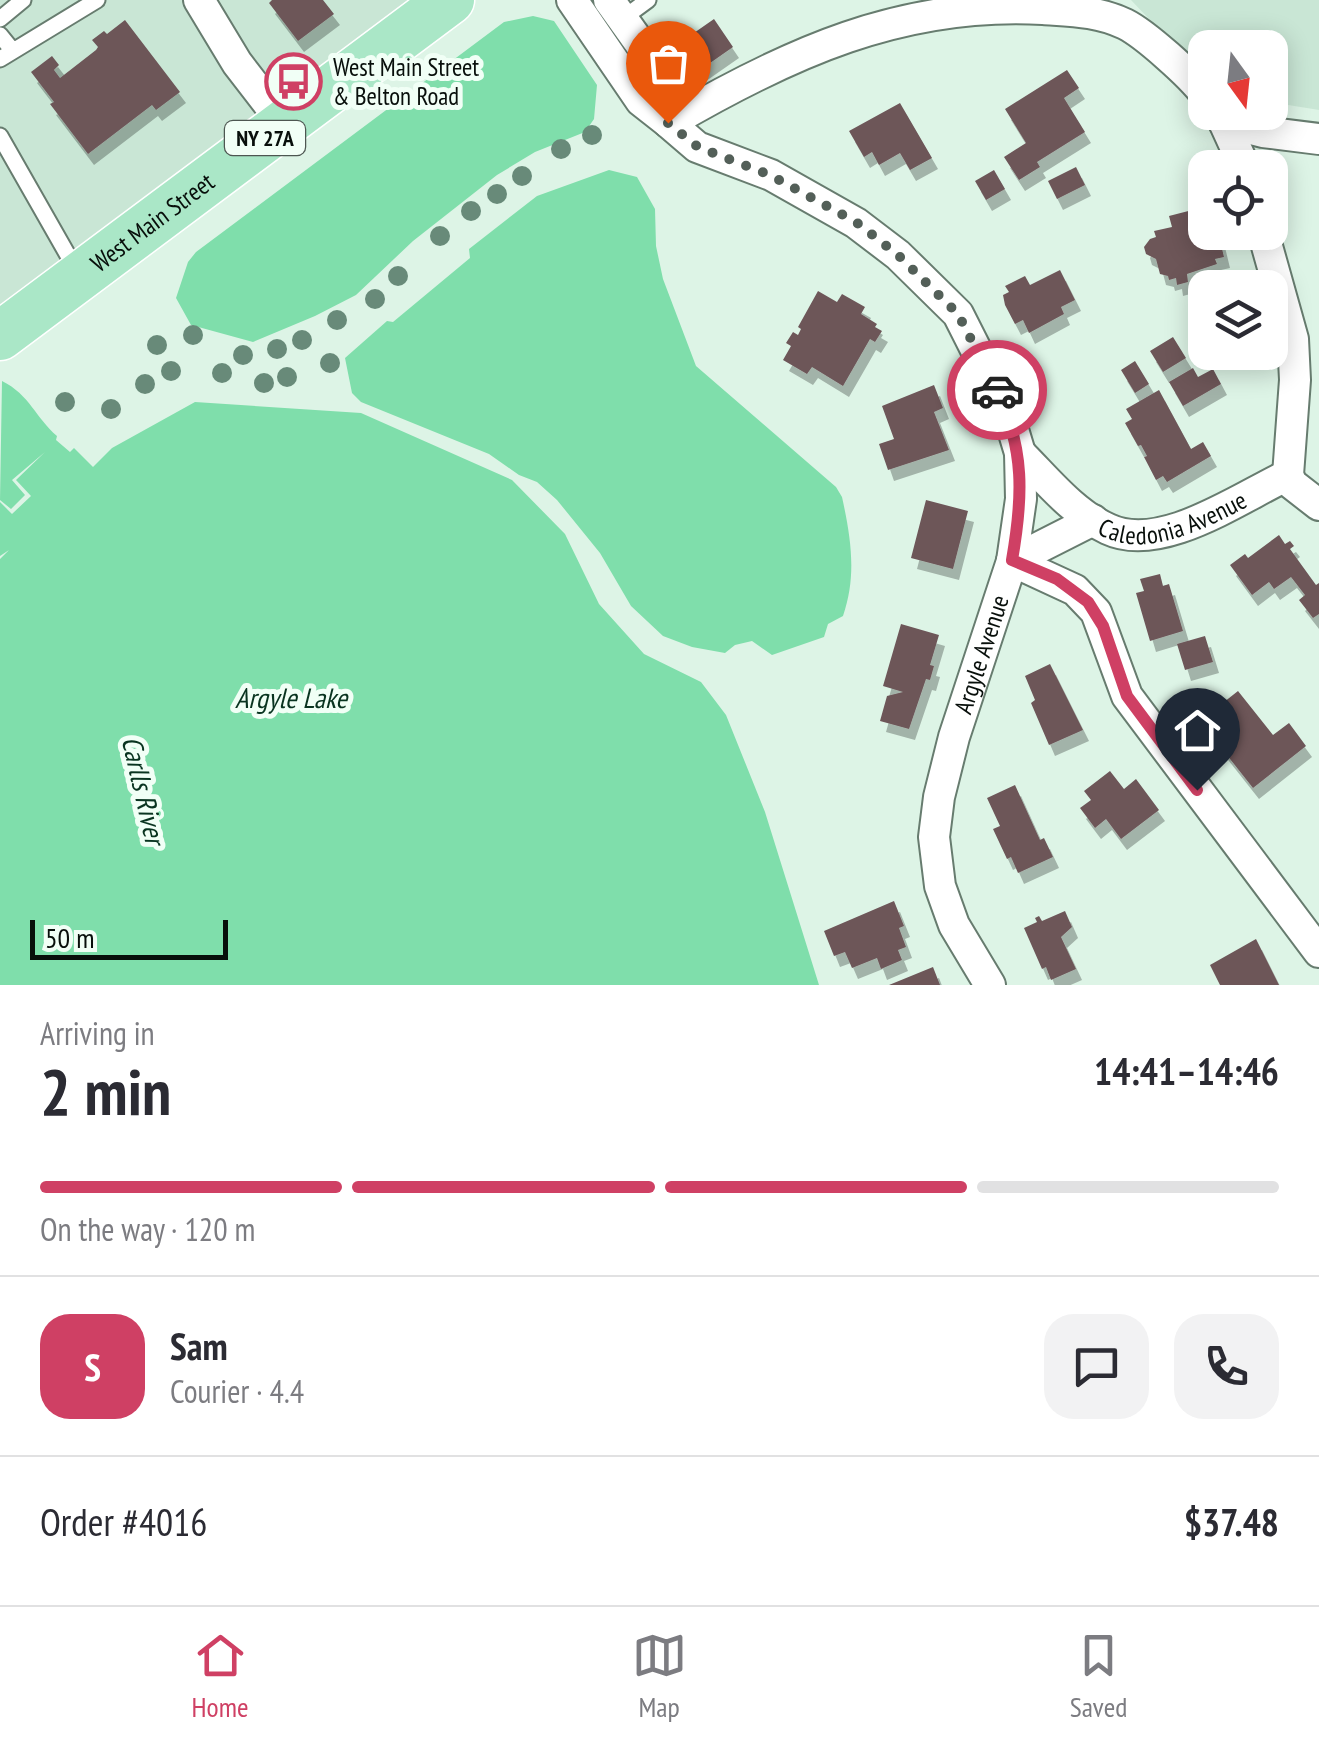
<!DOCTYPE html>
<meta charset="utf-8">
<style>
:root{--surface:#fff;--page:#f2f2f3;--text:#2b2b33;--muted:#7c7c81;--line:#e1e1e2;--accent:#cf4064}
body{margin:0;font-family:"PT Sans Narrow",sans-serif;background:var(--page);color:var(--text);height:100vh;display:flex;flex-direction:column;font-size:38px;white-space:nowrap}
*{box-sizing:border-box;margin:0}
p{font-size:32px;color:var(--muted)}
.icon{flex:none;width:55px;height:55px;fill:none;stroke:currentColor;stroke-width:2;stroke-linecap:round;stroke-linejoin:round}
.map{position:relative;height:985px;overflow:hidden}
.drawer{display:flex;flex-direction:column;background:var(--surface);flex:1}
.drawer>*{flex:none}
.needle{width:65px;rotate:165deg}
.tools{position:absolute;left:1188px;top:30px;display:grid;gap:20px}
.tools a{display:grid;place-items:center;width:100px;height:100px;border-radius:20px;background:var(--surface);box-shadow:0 5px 25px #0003;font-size:50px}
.scale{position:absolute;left:30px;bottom:25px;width:198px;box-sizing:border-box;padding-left:10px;border:5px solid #080f0b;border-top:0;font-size:28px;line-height:35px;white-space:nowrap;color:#080f0b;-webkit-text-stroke:8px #f1fff6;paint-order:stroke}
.pin{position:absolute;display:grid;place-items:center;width:85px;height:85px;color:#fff;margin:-102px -42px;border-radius:50% 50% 50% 0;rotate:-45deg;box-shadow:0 0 10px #0007}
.pin .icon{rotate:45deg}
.courier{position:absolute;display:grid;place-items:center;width:100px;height:100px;margin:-50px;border:8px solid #cf4064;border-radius:50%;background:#fff;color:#222;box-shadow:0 2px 12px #0007}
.headline em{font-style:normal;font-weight:700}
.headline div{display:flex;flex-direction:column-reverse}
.headline{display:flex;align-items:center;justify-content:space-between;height:170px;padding:0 40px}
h1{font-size:65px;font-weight:700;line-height:75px}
.bar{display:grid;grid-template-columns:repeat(4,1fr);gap:15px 10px;align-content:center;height:120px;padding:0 40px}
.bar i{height:12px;border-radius:8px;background:var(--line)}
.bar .active{background:var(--accent)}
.bar p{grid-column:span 4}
.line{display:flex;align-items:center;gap:25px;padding:0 40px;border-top:2px solid var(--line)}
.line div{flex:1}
.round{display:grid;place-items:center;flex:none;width:105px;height:105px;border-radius:30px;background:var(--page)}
.tabs{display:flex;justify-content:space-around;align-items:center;height:140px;border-top:2px solid var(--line);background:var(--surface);font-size:28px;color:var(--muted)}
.tabs a{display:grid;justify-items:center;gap:5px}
.tabs .active{color:var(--accent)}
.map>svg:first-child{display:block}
</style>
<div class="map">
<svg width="1319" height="985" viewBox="0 0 1319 985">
<defs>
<filter id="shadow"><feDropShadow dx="6" dy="11" stdDeviation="0" flood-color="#0004"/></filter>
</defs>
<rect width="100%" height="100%" fill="#ddf4e6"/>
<path fill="#c9e6d5" d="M 0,0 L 408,0 L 0,307 Z
M 1131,0 L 1319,0 L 1319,110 L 1270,102 L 1270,48 L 1205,48 L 1205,78 Z"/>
<path fill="#7fdeab" d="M 533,16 L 554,21 L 597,85 L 594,119 L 585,132 L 535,152 L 497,175 L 413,241 L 356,295 L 315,316 L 253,342 L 191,325 L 176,298 L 188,262 L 196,252 L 504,22 Z
M 609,170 L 637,177 L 655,209 L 656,246 L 663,279 L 696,366 L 836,487 L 842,497 C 851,538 857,576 843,616 L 828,624 L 824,637 L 772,655 L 752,641 L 735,645 L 725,653 L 692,647 L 663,636 L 631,606 L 600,553 L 557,500 L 537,482 L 519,475 L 489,454 L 361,402 L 352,393 L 345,358 L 387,321 L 393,322 L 470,258 L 469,249 L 537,196 Z
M 2,381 C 30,395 35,417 57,436 L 56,440 L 70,452 L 74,448 L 93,467 L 112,448 L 195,402 L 361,413 L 512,480 L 565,534 L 599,604 L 644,654 L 701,682 L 726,715 L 765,812 L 819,985 L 0,985 L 0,559 L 9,550 L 0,556 L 0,502 L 12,514 L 31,496 L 16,480 L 45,452 L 12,480 L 25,495 L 11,509 L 0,500 Z"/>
<path fill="#6d5659" filter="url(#shadow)" d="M 272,0 L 323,0 L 334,14 L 298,41 L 269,3 Z
M 714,19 L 733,47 L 690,77 L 671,49 Z
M 125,20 L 180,92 L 156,110 L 152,105 L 88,154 L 50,104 L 54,102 L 31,72 L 52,56 L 59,65 L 54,70 L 60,78 L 96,50 L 98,47 L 92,40 L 104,31 L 107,34 Z
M 1067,70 L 1079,88 L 1064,98 L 1085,132 L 1037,162 L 1040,167 L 1019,180 L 1004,157 L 1026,143 L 1005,109 Z
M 900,103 L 932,158 L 910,170 L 900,153 L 879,165 L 872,152 L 864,157 L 849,131 Z
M 1076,167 L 1085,185 L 1057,199 L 1048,181 Z
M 994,170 L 1005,189 L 986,200 L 975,181 Z
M 1200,208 L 1205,232 L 1218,232 L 1224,257 L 1215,259 L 1217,264 L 1187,274 L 1188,282 L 1177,285 L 1176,278 L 1169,280 L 1168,276 L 1160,274 L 1156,259 L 1146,254 L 1144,247 L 1150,239 L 1156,237 L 1154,231 L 1172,227 L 1169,216 Z
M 1060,270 L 1075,300 L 1061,307 L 1064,314 L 1029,333 L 1023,320 L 1015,324 L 1005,305 L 1003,295 L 1009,292 L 1005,286 L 1025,276 L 1030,285 Z
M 818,291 L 837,302 L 842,294 L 865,307 L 861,314 L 877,324 L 875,327 L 882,331 L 875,342 L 870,339 L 843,386 L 812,367 L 807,374 L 783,360 L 791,346 L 786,343 L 793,332 L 798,335 L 801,329 L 798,327 Z
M 1173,337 L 1186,358 L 1163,372 L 1150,351 Z
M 1135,361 L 1149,384 L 1135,393 L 1121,370 Z
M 1193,368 L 1198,377 L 1213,369 L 1221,384 L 1183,406 L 1169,382 Z
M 934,385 L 943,408 L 934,412 L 949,450 L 888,470 L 879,444 L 894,439 L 882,406 Z
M 1159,390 L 1191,449 L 1203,442 L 1211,456 L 1167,482 L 1163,476 L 1156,480 L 1144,457 L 1147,456 L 1141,445 L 1138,446 L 1125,423 L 1132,419 L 1126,409 Z
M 926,500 L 968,511 L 953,569 L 911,558 Z
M 1279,535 L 1285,544 L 1290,541 L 1294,546 L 1290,549 L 1316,585 L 1319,583 L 1319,614 L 1313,618 L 1299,600 L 1305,595 L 1291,577 L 1274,589 L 1269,582 L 1252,595 L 1230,565 L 1245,554 L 1248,558 Z
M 1160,574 L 1163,586 L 1169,584 L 1183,631 L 1150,641 L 1136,593 L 1144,591 L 1140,579 Z
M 901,624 L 939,635 L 930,665 L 934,666 L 930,680 L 926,679 L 909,729 L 880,721 L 887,696 L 903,692 L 883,686 Z
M 1205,636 L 1213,662 L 1185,670 L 1177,644 Z
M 1050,664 L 1083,730 L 1049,745 L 1031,703 L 1035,700 L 1025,676 Z
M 1238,691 L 1273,735 L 1289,723 L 1306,746 L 1253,788 L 1200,721 Z
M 1110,771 L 1124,789 L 1136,779 L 1159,810 L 1121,839 L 1106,819 L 1095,828 L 1080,808 L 1091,800 L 1084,791 Z
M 1015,785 L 1040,840 L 1044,838 L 1053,857 L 1018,873 L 1011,857 L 1007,859 L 993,829 L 1000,826 L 987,798 Z
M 894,901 L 904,926 L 899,928 L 906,947 L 898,950 L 902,960 L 881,969 L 877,958 L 852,968 L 845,952 L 834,956 L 824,931 Z
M 1065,911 L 1072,927 L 1061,937 L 1076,969 L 1051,980 L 1046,967 L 1042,969 L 1024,928 L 1037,922 L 1035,918 L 1039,916 L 1042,921 Z
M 1256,939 L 1279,985 L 1220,985 L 1210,965 Z
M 933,967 L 940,985 L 889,985 Z"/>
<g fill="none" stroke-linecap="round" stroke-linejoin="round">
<defs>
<path id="service" d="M 0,19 L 23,0
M 618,22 L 648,0
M 0,35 L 13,51
M 0,59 L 97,0
M 0,136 L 78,273"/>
<g id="minor">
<path d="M 199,0 L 237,63 L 284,124"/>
<path d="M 572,0 L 641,101 L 669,123 L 665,84 L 644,49 L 609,0"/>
<path d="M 1218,112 L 1224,122 L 1263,132 L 1319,139"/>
<path d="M 1224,122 L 1245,168"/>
<path d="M 1263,232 L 1293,339 L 1295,380 L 1288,475 L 1292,484 L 1319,505"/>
<path id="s1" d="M 1020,453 C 1047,480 1073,513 1108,529 C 1161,554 1239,498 1288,475"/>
<path d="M 1012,561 L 1075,590 L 1096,612 L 1127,696 L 1319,952"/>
<path d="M 1012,561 L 1093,520"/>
<path id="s2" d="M 990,985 L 954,925 L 940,886 L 934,837 L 939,797 L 954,737 L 1012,561 L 1021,499 L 1020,453 L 1008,413 L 958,314 L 898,255 L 856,223 L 771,175 L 697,147 L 669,123 C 787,54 902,1 1043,9 C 1071,11 1098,11 1125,24 C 1145,34 1191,75 1205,94"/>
</g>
<g id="primary">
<path id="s3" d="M 0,336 L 450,0"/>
</g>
</defs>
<use href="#service" stroke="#677c6f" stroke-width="19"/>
<use href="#minor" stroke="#677c6f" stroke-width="34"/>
<use href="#primary" stroke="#fff" stroke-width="51"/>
<use href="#service" stroke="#fff" stroke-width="15"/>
<use href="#minor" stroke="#fff" stroke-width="30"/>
<use href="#primary" stroke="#aae7c7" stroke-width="48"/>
</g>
<g fill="#688a79">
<circle cx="592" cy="135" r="10"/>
<circle cx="561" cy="149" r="10"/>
<circle cx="522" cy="176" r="10"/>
<circle cx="497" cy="194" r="10"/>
<circle cx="471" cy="211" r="10"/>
<circle cx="440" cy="236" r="10"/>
<circle cx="398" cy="276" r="10"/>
<circle cx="375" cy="299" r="10"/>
<circle cx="337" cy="320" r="10"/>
<circle cx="193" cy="335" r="10"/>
<circle cx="302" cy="340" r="10"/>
<circle cx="157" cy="345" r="10"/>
<circle cx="277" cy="349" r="10"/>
<circle cx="243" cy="355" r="10"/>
<circle cx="330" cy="363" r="10"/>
<circle cx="171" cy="371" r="10"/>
<circle cx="222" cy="373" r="10"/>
<circle cx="287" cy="377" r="10"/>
<circle cx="264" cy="383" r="10"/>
<circle cx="145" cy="384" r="10"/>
<circle cx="65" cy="402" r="10"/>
<circle cx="111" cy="409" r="10"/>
</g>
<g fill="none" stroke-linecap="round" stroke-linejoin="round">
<path stroke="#535f58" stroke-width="10" stroke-dasharray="0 18" d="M 668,123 L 698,147 L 770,175 L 856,222 L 898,255 L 958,314 L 997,390"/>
<path stroke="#cf4064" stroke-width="12" d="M 997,390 C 1025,450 1023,497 1012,560 L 1057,579 L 1088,602 L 1103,626 L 1127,696 L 1197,790"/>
</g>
<defs>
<symbol id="bus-ring" viewBox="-11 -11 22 22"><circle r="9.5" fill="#f1fff6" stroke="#cf4064" stroke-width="1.5"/><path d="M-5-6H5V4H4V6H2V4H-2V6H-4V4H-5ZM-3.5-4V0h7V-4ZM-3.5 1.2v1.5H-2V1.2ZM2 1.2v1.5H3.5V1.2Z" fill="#cf4064"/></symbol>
</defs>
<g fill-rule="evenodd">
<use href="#bus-ring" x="262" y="50" width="63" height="63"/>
</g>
<g text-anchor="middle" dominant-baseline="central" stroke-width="10" stroke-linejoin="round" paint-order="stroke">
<rect fill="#f1fff6" stroke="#4e5752" stroke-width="2.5" x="225" y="121" width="80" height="34" rx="8"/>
<g font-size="22" font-weight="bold" fill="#080f0b">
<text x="265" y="138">NY 27A</text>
</g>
<g font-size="25" fill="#080f0b" stroke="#f1fff6" text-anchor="start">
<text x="333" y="67">West Main Street<tspan x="333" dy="29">&amp; Belton Road</tspan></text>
</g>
<g font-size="25" fill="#080f0b" stroke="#f1fff6">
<text stroke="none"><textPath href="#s3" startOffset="190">West Main Street</textPath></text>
<text stroke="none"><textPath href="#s1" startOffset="185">Caledonia Avenue</textPath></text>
<text stroke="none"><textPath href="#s2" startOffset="350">Argyle Avenue</textPath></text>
</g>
<g font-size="28" font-style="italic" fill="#093420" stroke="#f1fff6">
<text x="291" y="697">Argyle Lake</text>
<text transform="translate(144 790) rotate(77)">Carlls River</text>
</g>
</g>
</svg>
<div class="tools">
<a><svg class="needle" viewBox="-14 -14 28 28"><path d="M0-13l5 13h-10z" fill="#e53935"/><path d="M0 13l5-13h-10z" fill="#7c7c81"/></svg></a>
<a><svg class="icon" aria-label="locate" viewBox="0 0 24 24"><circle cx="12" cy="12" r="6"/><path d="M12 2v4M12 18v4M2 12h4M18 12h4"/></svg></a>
<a><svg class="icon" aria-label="layers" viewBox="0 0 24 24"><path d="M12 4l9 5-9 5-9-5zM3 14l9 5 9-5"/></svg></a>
</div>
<div class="scale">50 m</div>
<div class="pin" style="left:668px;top:123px;background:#ea580c"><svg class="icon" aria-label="bag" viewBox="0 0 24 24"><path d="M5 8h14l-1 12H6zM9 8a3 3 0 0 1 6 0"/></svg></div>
<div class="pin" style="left:1197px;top:790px;background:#1f2937"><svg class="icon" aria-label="home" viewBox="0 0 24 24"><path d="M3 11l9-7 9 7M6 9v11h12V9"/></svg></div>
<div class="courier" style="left:997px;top:390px"><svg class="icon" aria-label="car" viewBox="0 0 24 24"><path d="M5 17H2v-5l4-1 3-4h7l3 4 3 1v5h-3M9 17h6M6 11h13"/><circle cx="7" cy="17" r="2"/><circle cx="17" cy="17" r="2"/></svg></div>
</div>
<section class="drawer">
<div class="headline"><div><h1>2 min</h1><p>Arriving in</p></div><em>14:41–14:46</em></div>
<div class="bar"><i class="active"></i><i class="active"></i><i class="active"></i><i></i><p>On the way · 120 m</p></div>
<div class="line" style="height:180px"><b class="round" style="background:var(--accent);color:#fff">S</b><div><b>Sam</b><p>Courier · 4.4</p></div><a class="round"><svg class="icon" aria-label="chat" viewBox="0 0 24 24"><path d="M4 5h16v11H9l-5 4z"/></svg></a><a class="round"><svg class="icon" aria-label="phone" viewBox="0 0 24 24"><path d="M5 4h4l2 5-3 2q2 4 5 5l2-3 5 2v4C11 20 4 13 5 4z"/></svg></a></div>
<div class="line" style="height:130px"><div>Order #4016</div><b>$37.48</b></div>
</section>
<nav class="tabs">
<a class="active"><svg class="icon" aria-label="home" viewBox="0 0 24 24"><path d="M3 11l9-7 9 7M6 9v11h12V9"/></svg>Home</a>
<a><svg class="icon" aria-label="map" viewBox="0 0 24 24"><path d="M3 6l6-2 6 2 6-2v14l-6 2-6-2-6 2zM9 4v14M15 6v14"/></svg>Map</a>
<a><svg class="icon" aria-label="saved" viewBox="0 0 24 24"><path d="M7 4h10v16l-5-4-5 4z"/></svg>Saved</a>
</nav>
